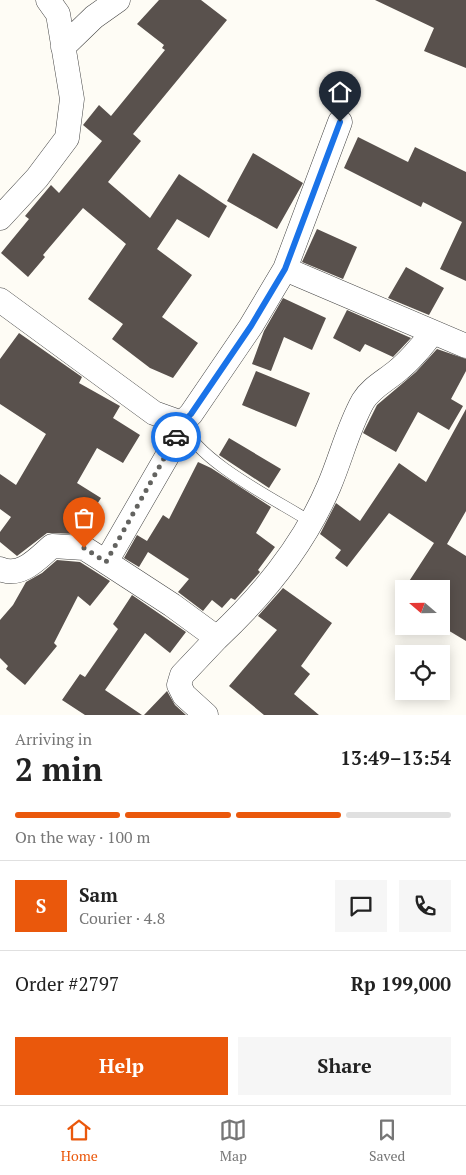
<!DOCTYPE html>
<meta charset="utf-8">
<style>
:root{--surface:#fff;--page:#f6f6f6;--text:#222;--muted:#767676;--line:#e0e0e0;--accent:#ea580c}
body{margin:0;font-family:"PT Serif",serif;background:var(--page);color:var(--text);height:100vh;display:flex;flex-direction:column;font-size:19px;white-space:nowrap}
*{box-sizing:border-box;margin:0}
p{font-size:16px;color:var(--muted)}
.icon{flex:none;width:28px;height:28px;fill:none;stroke:currentColor;stroke-width:2;stroke-linecap:round;stroke-linejoin:round}
.map{position:relative;height:715px;overflow:hidden}
.sheet{display:flex;flex-direction:column;background:var(--surface);flex:1}
.sheet>*{flex:none}
.needle{width:32px;rotate:290deg}
.fabs{position:absolute;left:395px;top:580px;display:grid;gap:10px}
.fabs a{display:grid;place-items:center;width:55px;height:55px;border-radius:0px;background:var(--surface);box-shadow:0 2px 12px #0003;font-size:25px}
.pin{position:absolute;display:grid;place-items:center;width:42px;height:42px;color:#fff;margin:-51px -21px;border-radius:50% 50% 50% 0;rotate:-45deg;box-shadow:0 0 5px #0007}
.pin .icon{rotate:45deg}
.courier{position:absolute;display:grid;place-items:center;width:50px;height:50px;margin:-25px;border:4px solid #1a73e8;border-radius:50%;background:#fff;color:#222;box-shadow:0 1px 6px #0007}
.headline em{font-style:normal;font-weight:600}
.headline div{display:flex;flex-direction:column-reverse}
.headline{display:flex;align-items:center;justify-content:space-between;height:85px;padding:0 15px}
h1{font-size:32px;font-weight:600;line-height:38px}
.bar{display:grid;grid-template-columns:repeat(4,1fr);gap:8px 5px;align-content:center;height:60px;padding:0 15px}
.bar i{height:6px;border-radius:4px;background:var(--line)}
.bar .selected{background:var(--accent)}
.bar p{grid-column:span 4}
.line{display:flex;align-items:center;gap:12px;padding:0 15px;border-top:1px solid var(--line)}
.line div{flex:1}
.round{display:grid;place-items:center;flex:none;width:52px;height:52px;border-radius:0px;background:var(--page)}
.action{display:flex;gap:10px;margin-top:auto;padding:10px 15px}
.action a{flex:1;height:58px;border-radius:0px;background:var(--accent);color:#fff;font-size:20px;font-weight:600;line-height:58px;text-align:center}
.action a+a{background:var(--page);color:var(--text)}
.dock{display:flex;justify-content:space-around;align-items:center;height:70px;border-top:1px solid var(--line);background:var(--surface);font-size:14px;color:var(--muted)}
.dock a{display:grid;justify-items:center;gap:2px}
.dock .selected{color:var(--accent)}
.map>svg:first-child{display:block}
</style>
<div class="map">
<svg width="466" height="715" viewBox="0 0 466 715">
<rect width="100%" height="100%" fill="#fefcf5"/>
<path fill="#59514d" d="M 159,0 L 201,0 L 227,20 L 133,134 L 141,141 L 108,182 L 150,218 L 179,174 L 227,206 L 209,238 L 177,219 L 157,249 L 192,275 L 162,317 L 198,343 L 173,378 L 150,368 L 112,339 L 123,324 L 88,299 L 126,244 L 83,208 L 43,255 L 45,257 L 28,277 L 1,253 L 29,219 L 25,216 L 51,185 L 59,193 L 102,141 L 83,125 L 99,105 L 111,116 L 165,50 L 162,48 L 164,45 L 137,24 Z
M 375,0 L 466,0 L 466,68 L 424,51 L 434,28 Z
M 358,137 L 408,162 L 415,147 L 466,172 L 466,281 L 440,269 L 462,222 L 423,202 L 421,207 L 344,168 Z
M 253,153 L 303,183 L 277,229 L 227,201 Z
M 317,229 L 357,247 L 343,279 L 302,262 Z
M 406,267 L 444,288 L 429,315 L 388,298 Z
M 283,298 L 326,318 L 312,350 L 284,337 L 271,371 L 252,364 L 264,331 Z
M 347,310 L 411,338 L 393,357 L 365,344 L 360,352 L 333,338 Z
M 19,333 L 82,377 L 79,383 L 120,406 L 113,418 L 140,435 L 123,463 L 97,448 L 77,483 L 101,498 L 78,534 L 47,533 L 17,556 L 0,542 L 0,532 L 11,517 L 0,509 L 0,474 L 16,485 L 46,434 L 0,404 L 0,359 Z
M 437,349 L 466,359 L 466,371 L 451,399 L 463,406 L 449,430 L 418,412 L 396,452 L 363,433 L 377,405 L 416,372 Z
M 256,371 L 310,393 L 296,427 L 242,405 Z
M 466,409 L 466,511 L 447,544 L 466,556 L 466,641 L 441,626 L 441,589 L 404,589 L 434,543 L 389,513 L 347,567 L 335,558 L 341,550 L 320,534 L 336,503 L 360,521 L 399,463 L 426,482 Z
M 229,438 L 281,469 L 269,488 L 219,455 Z
M 198,462 L 211,468 L 271,507 L 256,533 L 275,547 L 258,570 L 260,572 L 235,600 L 231,598 L 222,608 L 212,600 L 203,611 L 178,592 L 189,579 L 148,552 L 139,567 L 124,558 L 137,535 L 147,541 L 163,515 L 169,519 Z
M 57,560 L 80,562 L 110,581 L 90,606 L 78,596 L 54,643 L 57,646 L 25,685 L 6,669 L 8,666 L 0,658 L 0,620 L 13,605 L 26,582 L 42,573 Z
M 283,588 L 332,623 L 301,666 L 310,674 L 294,694 L 319,715 L 264,715 L 229,686 L 277,630 L 258,616 Z
M 132,595 L 186,632 L 170,653 L 145,633 L 105,690 L 142,715 L 85,715 L 62,700 L 80,674 L 85,677 L 118,629 L 113,624 Z
M 167,691 L 175,705 L 186,715 L 144,715 Z"/>
<g fill="none" stroke-linecap="round" stroke-linejoin="round">
<defs>
<path id="lane" d="M 183,425 C 200,463 275,499 311,522"/>
<path id="street" d="M 63,47 L 94,17 L 118,0
M 0,218 L 37,178 L 67,138 L 72,99 L 58,14 L 48,0
M 285,269 L 466,346
M 0,300 L 154,413 L 182,423 L 191,414 L 251,326 L 285,269 L 340,122
M 182,423 L 173,446 L 106,562 L 172,605 L 217,638 L 182,675 L 179,685 L 184,695 L 206,715
M 0,569 C 21,578 37,559 52,546 L 84,548 L 106,562
M 217,638 C 263,595 304,545 329,486 C 341,458 348,428 363,401 C 371,388 385,381 397,371 C 411,360 422,346 433,332"/>
</defs>
<use href="#lane" stroke="#434343" stroke-width="12"/>
<use href="#street" stroke="#434343" stroke-width="25"/>
<use href="#lane" stroke="#fff" stroke-width="11"/>
<use href="#street" stroke="#fff" stroke-width="24"/>
</g>
<g fill="none" stroke-linecap="round" stroke-linejoin="round">
<path stroke="#636360" stroke-width="5" stroke-dasharray="0 9" d="M 84,548 L 106,562 L 176,437"/>
<path stroke="#1a73e8" stroke-width="6" d="M 176,437 L 182,423 L 191,414 L 251,326 L 285,269 L 340,122"/>
</g>
</svg>
<div class="fabs">
<a><svg class="needle" viewBox="-14 -14 28 28"><path d="M0-13l5 13h-10z" fill="#e53935"/><path d="M0 13l5-13h-10z" fill="#767676"/></svg></a>
<a><svg class="icon" aria-label="locate" viewBox="0 0 24 24"><circle cx="12" cy="12" r="6"/><path d="M12 2v4M12 18v4M2 12h4M18 12h4"/></svg></a>
</div>
<div class="pin" style="left:84px;top:548px;background:#ea580c"><svg class="icon" aria-label="bag" viewBox="0 0 24 24"><path d="M5 8h14l-1 12H6zM9 8a3 3 0 0 1 6 0"/></svg></div>
<div class="pin" style="left:340px;top:122px;background:#1f2937"><svg class="icon" aria-label="home" viewBox="0 0 24 24"><path d="M3 11l9-7 9 7M6 9v11h12V9"/></svg></div>
<div class="courier" style="left:176px;top:437px"><svg class="icon" aria-label="car" viewBox="0 0 24 24"><path d="M5 17H2v-5l4-1 3-4h7l3 4 3 1v5h-3M9 17h6M6 11h13"/><circle cx="7" cy="17" r="2"/><circle cx="17" cy="17" r="2"/></svg></div>
</div>
<section class="sheet">
<div class="headline"><div><h1>2 min</h1><p>Arriving in</p></div><em>13:49–13:54</em></div>
<div class="bar"><i class="selected"></i><i class="selected"></i><i class="selected"></i><i></i><p>On the way · 100 m</p></div>
<div class="line" style="height:90px"><b class="round" style="background:var(--accent);color:#fff">S</b><div><b>Sam</b><p>Courier · 4.8</p></div><a class="round"><svg class="icon" aria-label="chat" viewBox="0 0 24 24"><path d="M4 5h16v11H9l-5 4z"/></svg></a><a class="round"><svg class="icon" aria-label="phone" viewBox="0 0 24 24"><path d="M5 4h4l2 5-3 2q2 4 5 5l2-3 5 2v4C11 20 4 13 5 4z"/></svg></a></div>
<div class="line" style="height:65px"><div>Order #2797</div><b>Rp 199,000</b></div>
<div class="action"><a>Help</a><a>Share</a></div>
</section>
<nav class="dock">
<a class="selected"><svg class="icon" aria-label="home" viewBox="0 0 24 24"><path d="M3 11l9-7 9 7M6 9v11h12V9"/></svg>Home</a>
<a><svg class="icon" aria-label="map" viewBox="0 0 24 24"><path d="M3 6l6-2 6 2 6-2v14l-6 2-6-2-6 2zM9 4v14M15 6v14"/></svg>Map</a>
<a><svg class="icon" aria-label="saved" viewBox="0 0 24 24"><path d="M7 4h10v16l-5-4-5 4z"/></svg>Saved</a>
</nav>
